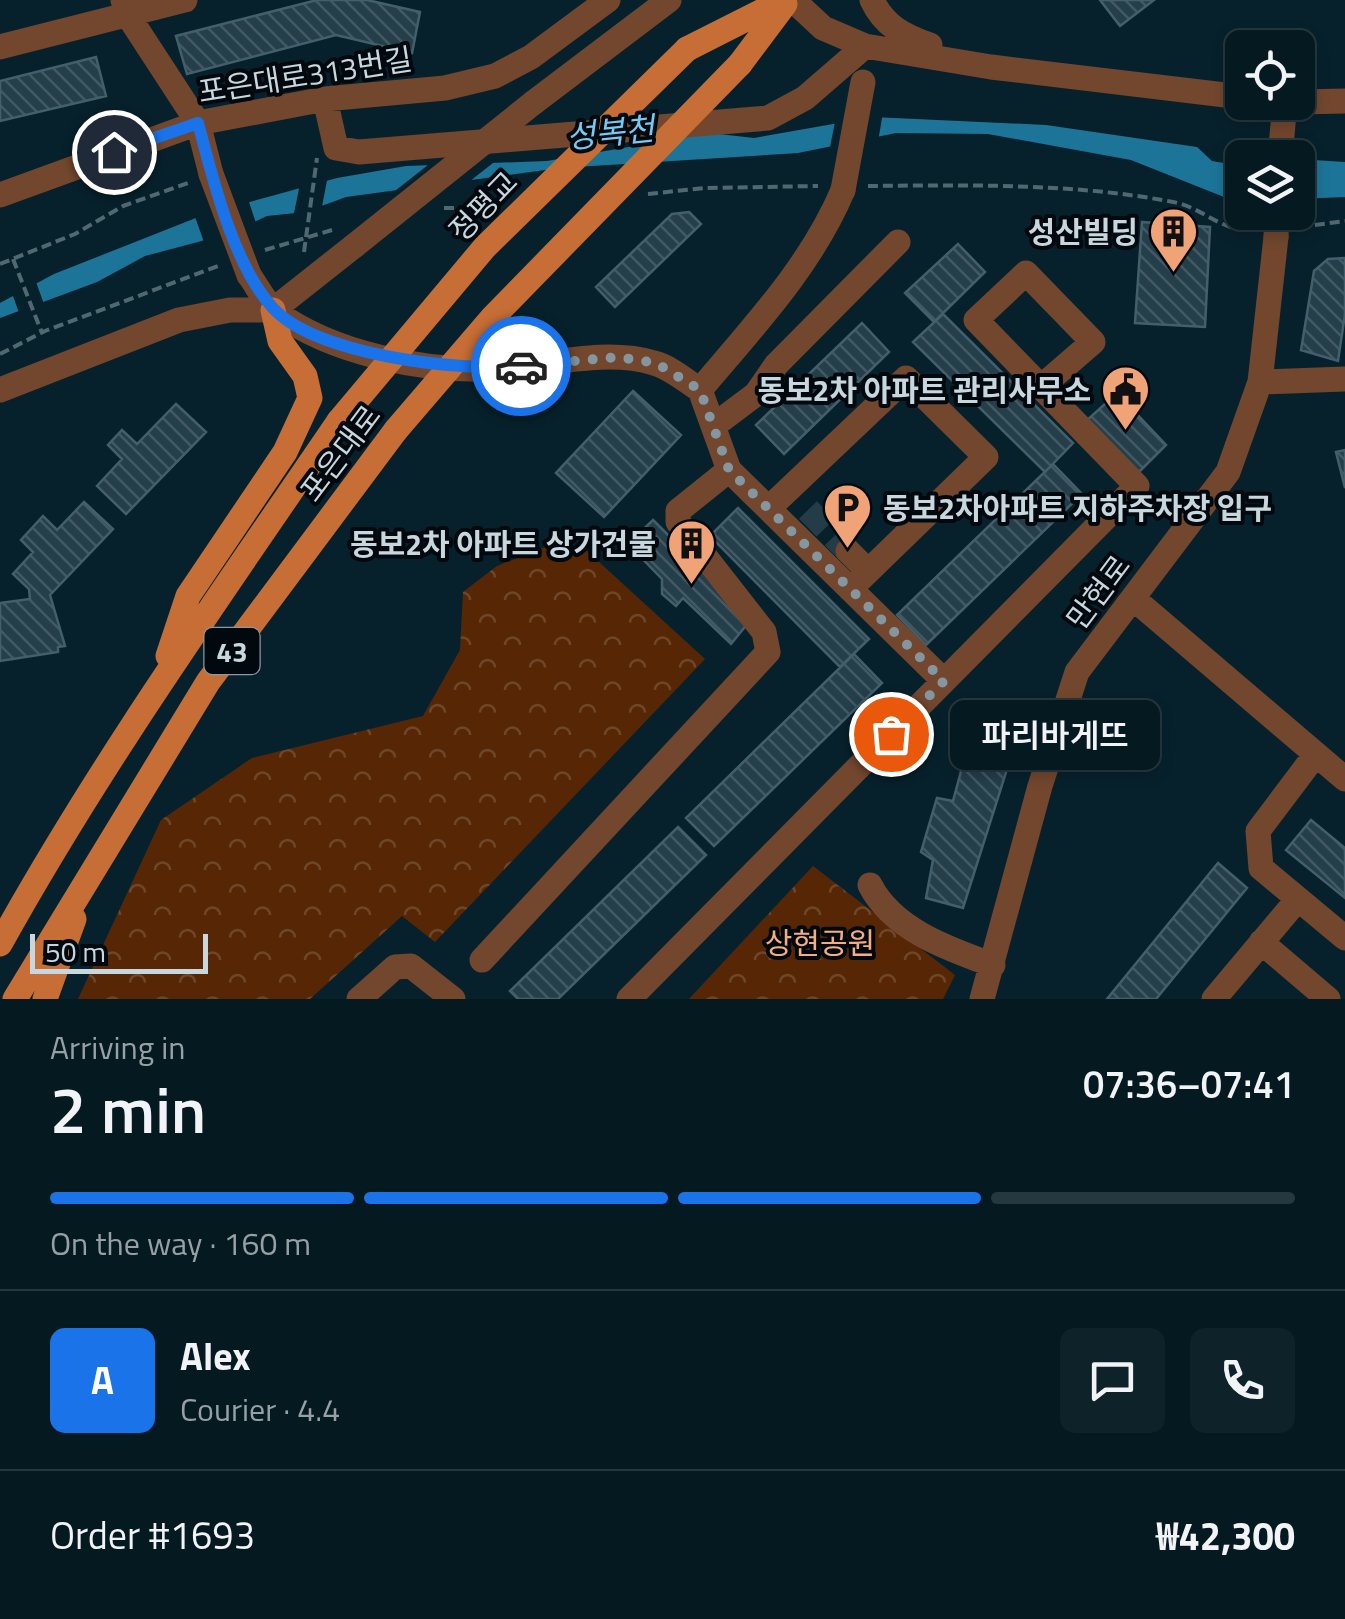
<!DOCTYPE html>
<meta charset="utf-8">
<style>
:root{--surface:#051921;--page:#0e222a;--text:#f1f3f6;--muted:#97a0a5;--line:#26383f;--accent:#1a73e8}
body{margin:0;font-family:"Titillium Web","Noto Sans KR",sans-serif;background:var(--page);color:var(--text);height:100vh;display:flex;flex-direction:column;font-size:38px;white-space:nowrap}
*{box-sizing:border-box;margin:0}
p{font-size:32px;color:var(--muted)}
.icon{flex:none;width:55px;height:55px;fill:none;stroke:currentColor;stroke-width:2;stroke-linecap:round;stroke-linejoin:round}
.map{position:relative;height:999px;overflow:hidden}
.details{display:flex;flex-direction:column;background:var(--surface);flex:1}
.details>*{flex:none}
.controls{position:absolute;left:1225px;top:30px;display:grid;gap:20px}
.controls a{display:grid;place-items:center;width:90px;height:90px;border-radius:15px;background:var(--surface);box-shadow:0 5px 15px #0003,0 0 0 2px var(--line);font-size:50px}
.scale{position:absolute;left:30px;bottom:25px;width:178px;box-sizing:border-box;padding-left:10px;border:5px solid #c8d6de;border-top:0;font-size:28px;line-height:35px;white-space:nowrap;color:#c8d6de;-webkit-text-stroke:8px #02090e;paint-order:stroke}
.pin{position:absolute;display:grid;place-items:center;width:85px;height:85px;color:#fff;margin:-42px;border:5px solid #fff;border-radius:50%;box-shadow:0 2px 10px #0007}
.courier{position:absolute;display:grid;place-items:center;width:100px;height:100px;margin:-50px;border:8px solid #1a73e8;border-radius:50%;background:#fff;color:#222;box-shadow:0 2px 12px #0007}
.bubble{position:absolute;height:70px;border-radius:15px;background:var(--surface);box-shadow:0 5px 15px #0003,0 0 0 2px var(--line);font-size:32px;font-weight:600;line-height:70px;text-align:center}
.summary em{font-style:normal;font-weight:600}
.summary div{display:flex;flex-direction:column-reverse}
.summary{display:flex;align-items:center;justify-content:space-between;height:170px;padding:0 50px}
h1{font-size:65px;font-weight:600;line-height:75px}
.bar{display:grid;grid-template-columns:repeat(4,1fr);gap:15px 10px;align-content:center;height:120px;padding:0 50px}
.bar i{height:12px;border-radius:8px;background:var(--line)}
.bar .selected{background:var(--accent)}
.bar p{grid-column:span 4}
.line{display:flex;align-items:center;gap:25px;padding:0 50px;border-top:2px solid var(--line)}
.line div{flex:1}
.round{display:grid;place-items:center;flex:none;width:105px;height:105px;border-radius:15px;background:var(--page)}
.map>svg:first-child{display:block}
</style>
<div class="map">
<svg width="1345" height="999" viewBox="0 0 1345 999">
<defs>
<pattern id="forest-crowns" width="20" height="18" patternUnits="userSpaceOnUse" patternTransform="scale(2.5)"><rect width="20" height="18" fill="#572705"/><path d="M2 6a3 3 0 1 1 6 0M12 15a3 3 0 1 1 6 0" fill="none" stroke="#6e4629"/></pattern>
<pattern id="building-back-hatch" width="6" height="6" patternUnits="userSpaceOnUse" patternTransform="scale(2.5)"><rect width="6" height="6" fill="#243e4a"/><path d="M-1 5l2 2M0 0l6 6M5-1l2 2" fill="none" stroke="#425964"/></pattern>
</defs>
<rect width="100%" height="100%" fill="#07212c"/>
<path fill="url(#forest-crowns)" d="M 550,545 L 587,551 L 705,659 L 435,942 L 402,916 L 310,999 L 78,999 L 161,820 L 252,758 L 423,716 L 460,650 L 463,592 L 497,566 Z
M 813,866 L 955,975 L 943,999 L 689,999 Z"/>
<path fill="#1c7598" d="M 873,117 L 1046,125 L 1197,147 L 1212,161 L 1242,166 L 1242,198 L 1224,197 L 1131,160 L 988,134 L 896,133 L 798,153 L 560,168 L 346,197 L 305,212 L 267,216 L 228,234 L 145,256 L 97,282 L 0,318 L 0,303 L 54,274 L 206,214 L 337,178 L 406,166 L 547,161 L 710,133 L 754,138 Z
M 1298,159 L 1345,162 L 1345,197 L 1298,199 Z"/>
<path fill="#07212c" d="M 883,112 L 878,142 L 829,152 L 836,117 Z
M 1299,154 L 1315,156 L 1313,204 L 1298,204 L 1298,158 L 1293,158 Z
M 498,159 L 460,189 L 386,198 L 433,161 Z
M 328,175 L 321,212 L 293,218 L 300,184 Z
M 247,196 L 257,226 L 205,245 L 194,214 Z
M 35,279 L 45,307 L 20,316 L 12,293 Z"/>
<path fill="url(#building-back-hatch)" stroke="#445f6c" stroke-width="2.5" d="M 317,0 L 367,0 L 420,12 L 412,53 L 336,35 L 187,74 L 176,36 Z
M 1100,0 L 1154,0 L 1120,26 Z
M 96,57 L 106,96 L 0,121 L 0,81 Z
M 689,212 L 701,224 L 615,307 L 596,287 L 672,214 Z
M 1142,222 L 1210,227 L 1205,327 L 1135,323 Z
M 958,244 L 985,272 L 934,322 L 905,293 Z
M 1345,258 L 1345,314 L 1338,361 L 1301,350 L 1314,271 L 1328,259 Z
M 943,314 L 1073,443 L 1045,472 L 913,342 Z
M 862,323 L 889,352 L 784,454 L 756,425 Z
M 633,391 L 681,435 L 604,517 L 556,473 Z
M 1117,393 L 1166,445 L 1136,475 L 1085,422 Z
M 176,404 L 206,432 L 126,514 L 97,486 L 122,459 L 108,445 L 122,430 L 137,444 Z
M 1345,450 L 1345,488 L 1336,452 Z
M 1053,464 L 1082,494 L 926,645 L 897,615 Z
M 84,502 L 113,529 L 50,595 L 65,646 L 58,647 L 58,652 L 0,661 L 0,603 L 30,599 L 29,589 L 13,574 L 33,552 L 21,540 L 43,516 L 57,530 Z
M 738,508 L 869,639 L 840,667 L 710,536 Z
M 653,520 L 752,618 L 731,644 L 683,598 L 676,606 L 662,594 L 662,579 L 628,544 Z
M 854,654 L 882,683 L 714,846 L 686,818 Z
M 998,724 L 1013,734 L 1015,744 L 963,908 L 926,898 L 933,860 L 921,852 L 937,798 L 953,801 L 967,749 L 981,753 L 990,729 Z
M 1311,820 L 1345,848 L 1345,898 L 1286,850 Z
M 678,827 L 706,855 L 558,999 L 518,999 L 510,991 Z
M 1218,863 L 1247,888 L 1156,999 L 1107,999 Z"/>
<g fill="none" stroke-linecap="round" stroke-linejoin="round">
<path stroke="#243c47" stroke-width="25" stroke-dasharray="25 12" stroke-linecap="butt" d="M 808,510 L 848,551"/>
<path stroke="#526871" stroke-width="4" stroke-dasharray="10 5" stroke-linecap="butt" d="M 868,186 C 969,185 1074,183 1173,202 C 1202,207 1220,231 1251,230
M 648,194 L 704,188 L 818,186
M 444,208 L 490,208
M 1300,227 L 1345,221
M 265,250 L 332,230
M 13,259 L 42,333
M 0,264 L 75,234 L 123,206 L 188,183
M 0,354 L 45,331 L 218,266"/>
<path stroke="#72472e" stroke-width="25" d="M 123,0 L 127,14 L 198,123 L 211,174
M 793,0 L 823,28 L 865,46 L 991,67 L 1242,97
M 872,0 C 884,26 904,36 930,45
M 0,47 L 185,0
M 325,99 L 336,148 L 359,152 L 768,118 L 805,98 L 865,46
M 1298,102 L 1345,101
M 533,103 L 669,0
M 1280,158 L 1285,102
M 0,195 L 198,123 L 325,99 L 445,88 L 495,76 L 531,57 L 608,0
M 249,275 C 257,286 265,303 276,312 C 333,354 425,372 495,369 C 546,366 604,348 654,363 C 670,367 686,381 700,390 C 753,327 811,266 843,190
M 1260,382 L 1345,379
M 0,390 L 179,320 L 230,310 L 273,310 L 354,246
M 700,390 L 729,470 L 944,681
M 716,424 L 756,394 L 776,365 L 898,242
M 769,508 L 906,378 L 986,457 L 850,589
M 848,551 L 868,571
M 1134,599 L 1345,779
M 1316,754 L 1258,831 L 1261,868 L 1345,938
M 870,885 C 893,930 949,949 993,965
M 1261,942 L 1328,999
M 482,960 L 768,652 L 764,632 L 678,522 L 678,511 L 729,470
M 359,999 L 395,967 L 411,966 L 453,999
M 629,999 L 1137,486 L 976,320 L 1026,273 L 1093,342 L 1041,387
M 982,999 L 1040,786 L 1077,672 L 1228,472 L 1260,382 L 1276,237
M 1214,999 L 1298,899"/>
<path stroke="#c76e36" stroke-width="25" d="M 687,49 L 784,0
M 740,64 L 785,4
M 168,656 L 188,596 L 285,452 L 310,398 L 305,376 L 280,341 L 273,310
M 0,944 C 101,762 222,593 339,421
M 15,999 L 208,682 L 396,430
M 45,999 L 74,919"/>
<path stroke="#526871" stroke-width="4" stroke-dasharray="10 5" stroke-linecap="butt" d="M 304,252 L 317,158"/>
<path stroke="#72472e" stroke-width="25" d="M 211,174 L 249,275
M 843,190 L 863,82
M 1276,237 L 1277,212
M 354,246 L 533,103"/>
<path stroke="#c76e36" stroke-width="25" d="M 339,421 L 485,247 L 687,49
M 396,430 L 493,317 L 740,64"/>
</g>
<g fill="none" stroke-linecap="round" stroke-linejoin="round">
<path stroke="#8497a0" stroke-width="10" stroke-dasharray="0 18" d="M 521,366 L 618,357 L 656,363 L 700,390 L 729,470 L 944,681 L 891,734"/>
<path stroke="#1a73e8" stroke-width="12" d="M 114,152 L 198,123 C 213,179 233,264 272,307 C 314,355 460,372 521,366"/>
</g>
<defs>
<symbol id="building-pin" viewBox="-11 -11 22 30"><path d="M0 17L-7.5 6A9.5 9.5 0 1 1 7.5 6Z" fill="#efa377" stroke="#02090e"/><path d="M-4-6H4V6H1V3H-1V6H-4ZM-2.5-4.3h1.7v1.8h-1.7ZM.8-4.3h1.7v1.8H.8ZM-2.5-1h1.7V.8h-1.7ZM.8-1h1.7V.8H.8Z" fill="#111"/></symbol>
<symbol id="civic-pin" viewBox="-11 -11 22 30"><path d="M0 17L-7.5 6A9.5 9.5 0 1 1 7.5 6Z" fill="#efa377" stroke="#02090e"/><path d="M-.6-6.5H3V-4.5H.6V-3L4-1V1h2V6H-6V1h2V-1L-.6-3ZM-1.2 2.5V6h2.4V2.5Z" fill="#111"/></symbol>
<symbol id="parking-pin" viewBox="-11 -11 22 30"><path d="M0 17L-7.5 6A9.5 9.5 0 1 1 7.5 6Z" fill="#efa377" stroke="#02090e"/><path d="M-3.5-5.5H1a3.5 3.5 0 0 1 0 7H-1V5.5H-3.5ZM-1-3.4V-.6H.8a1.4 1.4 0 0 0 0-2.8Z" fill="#111"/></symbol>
</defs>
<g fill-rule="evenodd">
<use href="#building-pin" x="1146" y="204" width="55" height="75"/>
<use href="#civic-pin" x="1098" y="362" width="55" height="75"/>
<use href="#parking-pin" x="820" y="480" width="55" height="75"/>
<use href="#building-pin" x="664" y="516" width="55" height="75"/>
</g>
<g text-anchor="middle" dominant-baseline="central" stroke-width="8" stroke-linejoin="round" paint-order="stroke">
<rect fill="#02090e" stroke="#8d98a0" stroke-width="2.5" x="204.5" y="628" width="55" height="46" rx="8"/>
<g font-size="28" font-weight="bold" fill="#c8d6de">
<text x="232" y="651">43</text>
</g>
<g font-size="30" fill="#c8d6de" stroke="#02090e">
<text transform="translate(305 75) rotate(-9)">포은대로313번길</text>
<text transform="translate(483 206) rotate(-46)">정평교</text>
<text transform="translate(340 453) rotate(-53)">포은대로</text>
<text transform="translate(1098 592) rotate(-53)">만현로</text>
</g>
<g font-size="30" font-weight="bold" fill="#c8d6de" stroke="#02090e" text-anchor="end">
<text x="1138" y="232">성산빌딩</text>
<text x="1091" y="390">동보2차 아파트 관리사무소</text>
<text x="883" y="508" text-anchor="start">동보2차아파트 지하주차장 입구</text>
<text x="656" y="544">동보2차 아파트 상가건물</text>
</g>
<g font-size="30" fill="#f4ac83" stroke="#02090e">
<text x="820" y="943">상현공원</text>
</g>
<g font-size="32" font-style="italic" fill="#75cbf3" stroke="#02090e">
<text transform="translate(610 132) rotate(-6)">성복천</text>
</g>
</g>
</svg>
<div class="controls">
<a><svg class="icon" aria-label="locate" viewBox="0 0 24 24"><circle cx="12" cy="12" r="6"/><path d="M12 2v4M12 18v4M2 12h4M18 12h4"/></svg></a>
<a><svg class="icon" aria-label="layers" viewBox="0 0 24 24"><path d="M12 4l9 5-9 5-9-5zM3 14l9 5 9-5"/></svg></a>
</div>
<div class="scale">50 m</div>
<div class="pin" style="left:891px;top:734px;background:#ea580c"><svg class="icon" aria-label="bag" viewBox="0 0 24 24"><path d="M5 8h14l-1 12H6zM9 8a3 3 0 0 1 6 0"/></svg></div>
<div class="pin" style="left:114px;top:152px;background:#1f2937"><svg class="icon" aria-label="home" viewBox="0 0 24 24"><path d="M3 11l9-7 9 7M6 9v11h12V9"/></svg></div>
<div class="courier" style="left:521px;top:366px"><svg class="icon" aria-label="car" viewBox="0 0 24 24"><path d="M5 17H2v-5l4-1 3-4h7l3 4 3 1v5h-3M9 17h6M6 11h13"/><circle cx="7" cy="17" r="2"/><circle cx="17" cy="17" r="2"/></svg></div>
<div class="bubble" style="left:950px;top:700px;width:210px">파리바게뜨</div>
</div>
<section class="details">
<div class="summary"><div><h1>2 min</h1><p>Arriving in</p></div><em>07:36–07:41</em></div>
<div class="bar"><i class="selected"></i><i class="selected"></i><i class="selected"></i><i></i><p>On the way · 160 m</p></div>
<div class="line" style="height:180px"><b class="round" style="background:var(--accent);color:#fff">A</b><div><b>Alex</b><p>Courier · 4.4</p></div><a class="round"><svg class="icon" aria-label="chat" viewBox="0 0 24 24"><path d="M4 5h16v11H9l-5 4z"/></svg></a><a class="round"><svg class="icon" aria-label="phone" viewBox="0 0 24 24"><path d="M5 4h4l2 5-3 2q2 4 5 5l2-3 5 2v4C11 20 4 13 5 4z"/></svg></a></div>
<div class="line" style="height:130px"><div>Order #1693</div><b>₩42,300</b></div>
</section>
